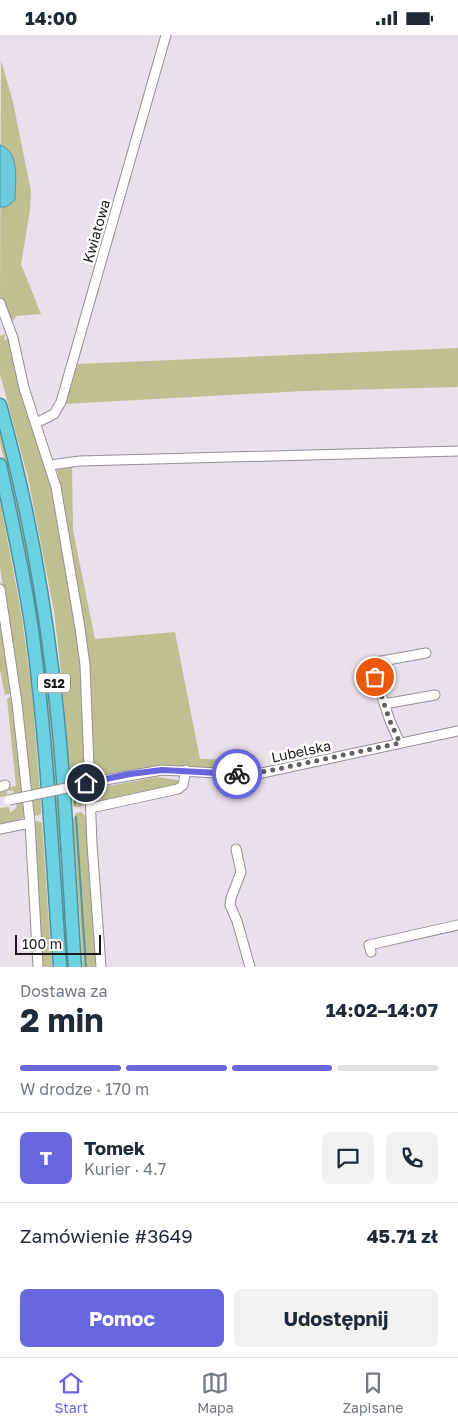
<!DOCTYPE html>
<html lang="pl">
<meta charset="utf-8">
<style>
:root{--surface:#fff;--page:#f2f2f3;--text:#1f2937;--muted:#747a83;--line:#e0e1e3;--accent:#6966e0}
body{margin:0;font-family:"Golos Text",sans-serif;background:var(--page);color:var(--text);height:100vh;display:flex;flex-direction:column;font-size:19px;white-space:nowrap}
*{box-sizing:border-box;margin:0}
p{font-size:16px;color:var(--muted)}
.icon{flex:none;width:28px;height:28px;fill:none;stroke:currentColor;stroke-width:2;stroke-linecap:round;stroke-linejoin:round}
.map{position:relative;height:932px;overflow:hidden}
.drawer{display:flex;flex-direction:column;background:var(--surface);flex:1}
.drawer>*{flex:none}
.scale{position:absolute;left:15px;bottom:12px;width:86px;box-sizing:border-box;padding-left:5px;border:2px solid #1c191c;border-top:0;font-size:14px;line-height:18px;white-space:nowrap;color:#1c191c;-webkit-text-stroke:4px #fff;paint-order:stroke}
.pin{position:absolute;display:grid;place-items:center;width:42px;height:42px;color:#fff;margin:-21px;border:2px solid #fff;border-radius:50%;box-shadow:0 1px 5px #0007}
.courier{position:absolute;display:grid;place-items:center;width:50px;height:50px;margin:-25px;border:4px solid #6966e0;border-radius:50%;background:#fff;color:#222;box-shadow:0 1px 6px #0007}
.head em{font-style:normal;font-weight:700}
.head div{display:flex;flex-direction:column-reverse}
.head{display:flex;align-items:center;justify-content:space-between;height:85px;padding:0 20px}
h1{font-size:32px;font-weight:700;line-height:38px}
.bar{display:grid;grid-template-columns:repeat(4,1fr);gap:8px 5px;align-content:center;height:60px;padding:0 20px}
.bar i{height:6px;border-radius:4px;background:var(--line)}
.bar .selected{background:var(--accent)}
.bar p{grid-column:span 4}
.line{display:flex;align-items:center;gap:12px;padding:0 20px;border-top:1px solid var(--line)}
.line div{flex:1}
.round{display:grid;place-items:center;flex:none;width:52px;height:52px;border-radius:8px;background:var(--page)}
.button{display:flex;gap:10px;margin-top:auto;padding:10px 20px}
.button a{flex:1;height:58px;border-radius:8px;background:var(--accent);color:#fff;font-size:20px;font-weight:700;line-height:58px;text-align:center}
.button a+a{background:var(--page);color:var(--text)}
.status{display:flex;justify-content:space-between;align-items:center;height:35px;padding:0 25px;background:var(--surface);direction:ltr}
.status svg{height:14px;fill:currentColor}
.tab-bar{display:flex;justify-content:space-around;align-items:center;height:70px;border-top:1px solid var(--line);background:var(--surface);font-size:14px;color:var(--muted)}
.tab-bar a{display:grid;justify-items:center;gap:2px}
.tab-bar .selected{color:var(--accent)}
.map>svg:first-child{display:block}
</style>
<div class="status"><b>14:00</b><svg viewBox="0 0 49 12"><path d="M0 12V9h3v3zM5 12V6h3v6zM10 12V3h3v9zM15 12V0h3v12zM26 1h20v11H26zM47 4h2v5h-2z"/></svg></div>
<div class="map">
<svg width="458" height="932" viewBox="0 0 458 932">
<rect width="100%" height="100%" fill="#e8e0ea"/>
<path fill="#bec091" d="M 1,25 L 13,67 L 31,156 L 30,175 L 21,229 L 41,279 L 16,281 L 11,289 L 0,261 Z
M 5,299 L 4,306 L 9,302 L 55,465 L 81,620 L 86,768 L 80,772 L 74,772 L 73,770 L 61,638 L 54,576 L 28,443 L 0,339 L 0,301 Z
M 458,313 L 458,352 L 303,356 L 64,369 L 76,329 Z
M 0,389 L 31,526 L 50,673 L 61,817 L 57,817 L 34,575 L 27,526 L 0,408 Z
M 72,430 L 73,495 L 95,604 L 175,597 L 200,724 L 241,725 L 240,733 L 237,734 L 172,731 L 133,735 L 105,741 L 101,741 L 100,734 L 92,740 L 78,565 L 61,452 L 57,434 L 61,431 Z
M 0,465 L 21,577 L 32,657 L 41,770 L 41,779 L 37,781 L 33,780 L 24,686 L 0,533 Z
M 0,570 L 12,658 L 5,660 L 0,635 Z
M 10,662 L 13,662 L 26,780 L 24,783 L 0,790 L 0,773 L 9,772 L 10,778 L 17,772 L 13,756 L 7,755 L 8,761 L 0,762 L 0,754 L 16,751 L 7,664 Z
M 157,742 L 178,745 L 180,748 L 99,767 L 96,766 L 94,763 L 94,755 L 103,760 L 103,753 L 108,751 Z
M 81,777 L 88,783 L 97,932 L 83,932 L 73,784 L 76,778 Z
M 37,786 L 42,788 L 52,932 L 42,932 L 32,789 Z"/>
<path fill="#6ecbdc" stroke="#5596a2" d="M 0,110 C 21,117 15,148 15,165 L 6,172 L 0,172 Z"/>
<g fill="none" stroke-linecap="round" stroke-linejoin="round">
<path stroke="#5596a2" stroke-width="2" d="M 73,739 L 73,749
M 74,754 L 75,769
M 76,782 L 86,932"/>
<defs>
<path id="minor" d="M 0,268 L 13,303 L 24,353 L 56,452 L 80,593 L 85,630 L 92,809 L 101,932
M 36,388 L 54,379 L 61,367 L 166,0
M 50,430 L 80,426 L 458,416
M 0,554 L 17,668 L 30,788 L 0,794
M 384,669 L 435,660
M 400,708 L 390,686 L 371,628 L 426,618
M 105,745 L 162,735 L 235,739 L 262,738 L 458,696
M 0,752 L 5,750
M 91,773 L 178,754 L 183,750 L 186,735
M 30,788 L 38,932
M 236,814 L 241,837 L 231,863 L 230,870 L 237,886 L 250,932
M 371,917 L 369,910 L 458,890"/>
<path id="highway" d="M 0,370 C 25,459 42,549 53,641 C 65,737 68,835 75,932
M 0,430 C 12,485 24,539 32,595 C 47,707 52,819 60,932"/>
</defs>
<use href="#minor" stroke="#968e98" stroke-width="11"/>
<use href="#highway" stroke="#50919c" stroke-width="15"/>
<use href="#minor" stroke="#fff" stroke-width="9"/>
<use href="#highway" stroke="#6cd1e1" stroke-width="12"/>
<defs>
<path id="minor-bridge" d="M 9,765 L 105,745"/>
</defs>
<use href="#minor-bridge" stroke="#968e98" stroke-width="11" stroke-linecap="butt"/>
<use href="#minor-bridge" stroke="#fff" stroke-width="9"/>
</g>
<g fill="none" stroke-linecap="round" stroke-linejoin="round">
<path stroke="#635f64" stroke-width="5" stroke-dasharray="0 9" d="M 237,739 L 268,736 L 400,708 L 390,686 L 375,642"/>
<path stroke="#6966e0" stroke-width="6" d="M 86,748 L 130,739 L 162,735 L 237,739"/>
</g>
<g text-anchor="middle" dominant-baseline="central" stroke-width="5" stroke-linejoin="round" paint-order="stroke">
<rect fill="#fff" stroke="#605e60" stroke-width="1" x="38" y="638.5" width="32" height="19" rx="4"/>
<g font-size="12" font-weight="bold" fill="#1c191c">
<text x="54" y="648">S12</text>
</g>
<g font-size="14" fill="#1c191c" stroke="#fff">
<text transform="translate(96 196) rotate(-74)">Kwiatowa</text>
<text transform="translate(301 716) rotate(-12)">Lubelska</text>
</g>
</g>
</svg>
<div class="scale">100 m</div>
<div class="pin" style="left:375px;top:642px;background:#ea580c"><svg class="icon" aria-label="bag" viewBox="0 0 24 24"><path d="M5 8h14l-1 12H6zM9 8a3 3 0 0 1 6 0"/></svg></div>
<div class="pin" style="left:86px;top:748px;background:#1f2937"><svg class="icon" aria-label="home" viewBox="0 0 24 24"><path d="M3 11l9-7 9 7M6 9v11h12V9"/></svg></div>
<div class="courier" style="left:237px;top:739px"><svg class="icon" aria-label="bike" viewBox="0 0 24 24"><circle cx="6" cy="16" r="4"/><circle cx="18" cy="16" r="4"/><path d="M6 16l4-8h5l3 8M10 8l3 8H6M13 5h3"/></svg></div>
</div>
<section class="drawer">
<div class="head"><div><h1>2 min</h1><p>Dostawa za</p></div><em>14:02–14:07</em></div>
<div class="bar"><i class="selected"></i><i class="selected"></i><i class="selected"></i><i></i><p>W drodze · 170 m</p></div>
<div class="line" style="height:90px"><b class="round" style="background:var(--accent);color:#fff">T</b><div><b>Tomek</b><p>Kurier · 4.7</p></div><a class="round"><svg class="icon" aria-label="chat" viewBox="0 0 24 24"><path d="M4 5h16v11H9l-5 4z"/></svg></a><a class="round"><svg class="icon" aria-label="phone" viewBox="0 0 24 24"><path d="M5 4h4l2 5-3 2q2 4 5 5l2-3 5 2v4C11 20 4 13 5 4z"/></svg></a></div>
<div class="line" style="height:65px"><div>Zamówienie #3649</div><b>45.71 zł</b></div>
<div class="button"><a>Pomoc</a><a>Udostępnij</a></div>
</section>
<nav class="tab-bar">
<a class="selected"><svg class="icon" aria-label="home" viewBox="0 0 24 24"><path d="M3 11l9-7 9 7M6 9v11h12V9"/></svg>Start</a>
<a><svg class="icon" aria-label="map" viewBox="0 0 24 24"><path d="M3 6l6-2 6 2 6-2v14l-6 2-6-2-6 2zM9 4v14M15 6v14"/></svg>Mapa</a>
<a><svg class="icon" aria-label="saved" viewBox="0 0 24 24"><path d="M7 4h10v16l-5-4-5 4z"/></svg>Zapisane</a>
</nav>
